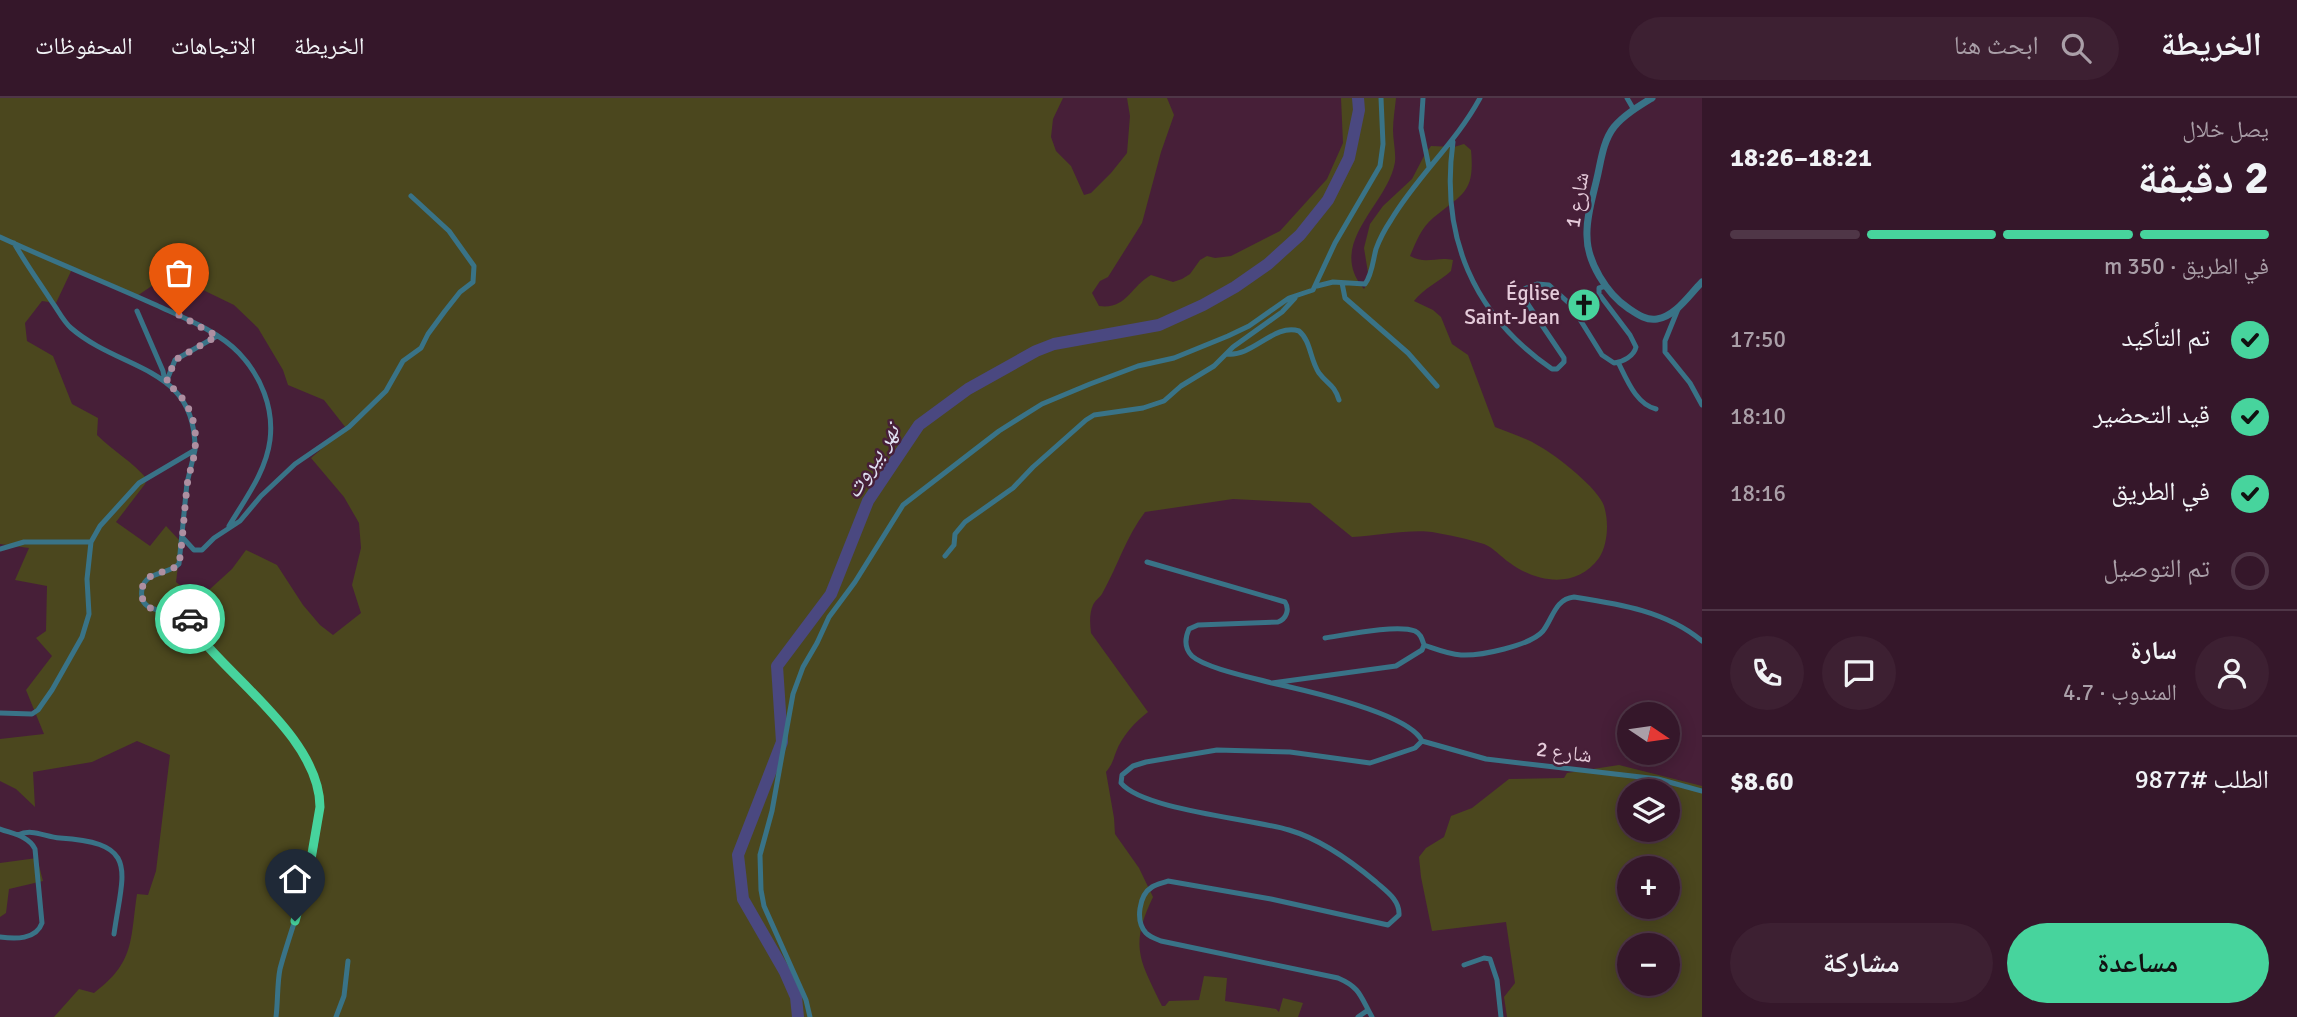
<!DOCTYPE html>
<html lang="ar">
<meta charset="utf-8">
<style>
:root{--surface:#35172a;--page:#3d2032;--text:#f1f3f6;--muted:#aa9fa8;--line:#4f3647;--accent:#47d49d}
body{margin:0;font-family:Signika,"Noto Naskh Arabic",sans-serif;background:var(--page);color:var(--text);direction:rtl;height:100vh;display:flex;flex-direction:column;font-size:26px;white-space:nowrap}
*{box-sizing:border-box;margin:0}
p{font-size:23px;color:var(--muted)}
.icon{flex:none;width:38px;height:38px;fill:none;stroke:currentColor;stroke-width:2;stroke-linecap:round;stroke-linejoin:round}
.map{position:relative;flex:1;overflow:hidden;direction:ltr}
.drawer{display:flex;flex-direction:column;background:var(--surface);width:595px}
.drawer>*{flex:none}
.needle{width:46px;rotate:103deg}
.tools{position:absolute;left:1617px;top:604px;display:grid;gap:14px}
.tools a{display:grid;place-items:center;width:63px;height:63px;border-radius:50%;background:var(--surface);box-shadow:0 4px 18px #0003,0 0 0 2px var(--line);font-size:35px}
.pin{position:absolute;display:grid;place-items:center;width:60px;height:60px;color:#fff;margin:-72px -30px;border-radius:50% 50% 50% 0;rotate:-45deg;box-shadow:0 0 7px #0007}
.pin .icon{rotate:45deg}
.courier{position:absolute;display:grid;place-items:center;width:70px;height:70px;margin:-35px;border:5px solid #47d49d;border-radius:50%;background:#fff;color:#222;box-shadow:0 2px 9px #0007}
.overview em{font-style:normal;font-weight:800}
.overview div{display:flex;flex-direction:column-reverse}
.overview{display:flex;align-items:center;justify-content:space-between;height:119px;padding:0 28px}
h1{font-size:46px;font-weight:800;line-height:52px}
.bar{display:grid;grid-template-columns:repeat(4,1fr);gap:10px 7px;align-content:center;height:84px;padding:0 28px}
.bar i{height:9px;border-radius:5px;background:var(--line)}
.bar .on{background:var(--accent)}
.bar p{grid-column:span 4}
.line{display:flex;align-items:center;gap:18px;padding:0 28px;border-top:2px solid var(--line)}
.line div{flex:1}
.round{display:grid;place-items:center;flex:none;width:74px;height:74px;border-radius:37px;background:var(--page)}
ol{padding:0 28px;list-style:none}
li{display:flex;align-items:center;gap:21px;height:77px}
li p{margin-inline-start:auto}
li .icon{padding:7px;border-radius:50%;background:var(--accent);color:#111;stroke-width:4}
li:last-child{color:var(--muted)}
li i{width:38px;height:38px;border:4px solid var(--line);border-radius:50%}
.primary-button{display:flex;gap:14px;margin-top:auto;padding:14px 28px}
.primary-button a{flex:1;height:80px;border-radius:42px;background:var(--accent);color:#111;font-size:28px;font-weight:800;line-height:80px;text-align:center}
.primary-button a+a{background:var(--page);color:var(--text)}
header{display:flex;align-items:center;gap:42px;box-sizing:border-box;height:98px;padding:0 35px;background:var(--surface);border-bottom:2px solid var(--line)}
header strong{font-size:33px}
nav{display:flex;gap:38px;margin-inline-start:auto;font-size:24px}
.search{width:490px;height:63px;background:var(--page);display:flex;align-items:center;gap:18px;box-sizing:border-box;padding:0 24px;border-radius:38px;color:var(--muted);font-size:26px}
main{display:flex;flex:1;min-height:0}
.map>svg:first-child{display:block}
</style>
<header>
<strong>الخريطة</strong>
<div class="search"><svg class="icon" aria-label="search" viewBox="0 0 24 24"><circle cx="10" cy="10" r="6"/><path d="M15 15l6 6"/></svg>ابحث هنا</div>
<nav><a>الخريطة</a><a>الاتجاهات</a><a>المحفوظات</a></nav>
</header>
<main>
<section class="drawer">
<div class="overview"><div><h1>2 دقيقة</h1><p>يصل خلال</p></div><em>18:21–18:26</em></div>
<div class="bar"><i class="on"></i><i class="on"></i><i class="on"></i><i></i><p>في الطريق · 350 m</p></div>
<ol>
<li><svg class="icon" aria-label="check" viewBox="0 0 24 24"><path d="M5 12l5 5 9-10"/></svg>تم التأكيد<p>17:50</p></li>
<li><svg class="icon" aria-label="check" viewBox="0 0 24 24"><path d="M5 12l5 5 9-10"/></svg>قيد التحضير<p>18:10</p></li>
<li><svg class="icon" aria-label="check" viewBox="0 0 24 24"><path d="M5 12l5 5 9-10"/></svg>في الطريق<p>18:16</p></li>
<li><i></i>تم التوصيل</li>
</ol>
<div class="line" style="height:126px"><a class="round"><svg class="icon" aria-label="person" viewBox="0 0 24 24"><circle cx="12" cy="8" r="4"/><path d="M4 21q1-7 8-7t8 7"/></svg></a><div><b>سارة</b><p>المندوب · 4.7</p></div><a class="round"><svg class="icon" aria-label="chat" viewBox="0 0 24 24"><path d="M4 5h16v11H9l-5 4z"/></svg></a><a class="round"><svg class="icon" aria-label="phone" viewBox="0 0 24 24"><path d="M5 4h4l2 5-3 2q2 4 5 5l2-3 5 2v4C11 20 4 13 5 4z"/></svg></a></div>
<div class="line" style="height:91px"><div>الطلب #9877</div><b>$8.60</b></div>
<div class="primary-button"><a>مساعدة</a><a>مشاركة</a></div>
</section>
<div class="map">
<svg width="1702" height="919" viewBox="0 0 1702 919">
<rect width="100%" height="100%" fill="#471f38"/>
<path fill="#4b471e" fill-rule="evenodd" d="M 0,0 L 1063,0 L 1053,21 L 1051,39 L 1056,53 L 1071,68 L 1084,97 L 1091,95 L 1111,75 L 1127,55 L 1130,18 L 1127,0 L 1167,0 L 1174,17 L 1161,54 L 1142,125 L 1108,179 L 1100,183 L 1092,195 L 1099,208 C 1126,212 1130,189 1151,177 L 1173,184 L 1182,181 L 1190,176 L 1200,162 L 1207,158 L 1215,160 L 1231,158 L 1280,133 L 1327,81 L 1343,45 L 1341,0 L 1396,0 C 1395,11 1393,21 1393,32 C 1393,42 1396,54 1395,64 C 1388,107 1325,145 1364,191 L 1369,181 L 1364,150 L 1370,126 L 1383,108 L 1412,81 L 1425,56 L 1431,48 L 1454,49 L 1464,46 L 1471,52 C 1475,95 1463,95 1433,120 C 1421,130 1416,144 1410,158 C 1426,167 1437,158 1453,162 L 1451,173 C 1440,183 1423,191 1414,203 L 1433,212 L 1441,219 L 1452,246 L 1468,257 L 1495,329 C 1510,335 1526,340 1539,348 C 1556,357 1599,391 1604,408 C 1609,424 1608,446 1599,460 C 1577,491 1537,485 1510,465 C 1501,459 1494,450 1484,446 C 1468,441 1449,437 1432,434 C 1411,431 1375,438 1352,439 L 1310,405 L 1233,401 L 1145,414 C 1126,439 1118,467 1103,494 C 1101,499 1095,502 1093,507 C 1089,516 1090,526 1091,535 L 1148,614 C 1135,624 1122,638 1116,654 C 1113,662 1112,667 1106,674 L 1114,720 L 1115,736 L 1139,770 L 1153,799 C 1129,849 1140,862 1162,908 L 1165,908 L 1169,903 L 1199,902 L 1204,878 L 1227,880 L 1225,903 L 1276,911 L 1279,914 L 1283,900 L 1303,905 L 1298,919 L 54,919 L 79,891 L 94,895 C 135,864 130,843 137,796 L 148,797 L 156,773 L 170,657 L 137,643 L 92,664 L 33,674 L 35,709 L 16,691 L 0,683 L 0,641 L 44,636 L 26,592 L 52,558 L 36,540 L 46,533 L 47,488 L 15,482 L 29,450 L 0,446 ZM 73,169 L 137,198 L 178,170 L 201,191 L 234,207 L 258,230 L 283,272 L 288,287 L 324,302 L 346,330 L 311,360 L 344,399 L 359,425 L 361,450 L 352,487 L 361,515 L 333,537 L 320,527 L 303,507 L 277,467 L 246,452 L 232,471 L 198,502 L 176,484 L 181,444 L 166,428 L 150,448 L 116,424 L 145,386 L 147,381 C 133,364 113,353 97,337 L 98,320 L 72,306 L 53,258 L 27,243 L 25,225 L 42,203 L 56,205 Z
M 1619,667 L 1702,688 L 1702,919 L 1507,919 L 1504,899 L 1515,885 L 1506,824 L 1432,833 L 1421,779 L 1419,759 L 1426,750 L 1444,739 L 1451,718 L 1472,710 L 1509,681 L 1564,680 L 1567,675 ZM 1629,693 L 1668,693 L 1668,732 L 1629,732 ZM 1629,770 L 1668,770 L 1668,808 L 1629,808 ZM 1629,847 L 1668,847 L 1668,886 L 1629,886 Z
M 37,760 L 43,783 L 9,791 L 6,815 L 0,819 L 0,765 Z"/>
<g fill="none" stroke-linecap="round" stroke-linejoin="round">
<path stroke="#4a4880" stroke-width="12" d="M 798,919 L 796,899 L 785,874 L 743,801 L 738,757 L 782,644 L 777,568 L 831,496 L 868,403 L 919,327 L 968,291 L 1036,253 L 1054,246 L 1159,227 L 1203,207 L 1235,189 L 1268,166 L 1300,137 L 1328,102 L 1349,60 L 1359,12 L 1358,0"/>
<path stroke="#397387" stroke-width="5" d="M 1423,0 L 1421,30 L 1429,69
M 1627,0 L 1634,12
M 1453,44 C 1440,138 1473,217 1552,271 L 1557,271 L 1564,264 L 1564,260 L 1523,199 L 1524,191 L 1537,186 L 1549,187 L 1571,207 L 1602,257 L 1614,265 C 1623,264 1634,258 1636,249 L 1630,237 L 1599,196 L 1599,190 L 1606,188
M 0,139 C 52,163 105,184 156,207 C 184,220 218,233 239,255 C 261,278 274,310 270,342 C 266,374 245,401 229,428
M 1342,185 L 1345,200 L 1408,255 L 1437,288
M 1317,188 L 1333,184 L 1365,186 C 1372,177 1373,162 1376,151 C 1380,140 1385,131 1391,122 C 1418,77 1455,46 1480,0
M 1678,211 L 1665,243 L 1665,254 L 1690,285 L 1702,307
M 137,213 L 163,273 L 165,284
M 1227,256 C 1253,259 1274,225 1299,233 C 1311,243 1310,262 1319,275 C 1328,287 1334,286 1339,302
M 1618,264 C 1627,282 1636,306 1656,311
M 167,282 L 175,262 L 217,238
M 195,352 L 187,385 L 179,466 C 168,477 145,473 142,491 C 137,521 177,508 189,521 C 195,528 197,537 203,544 C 238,587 284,618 310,669 C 337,722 294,817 280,871 C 277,886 278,904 276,919
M 183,440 L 194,452 L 202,452 L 214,440 L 240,423 L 261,398 L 295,366 L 349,329 L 386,293 L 403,263 L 421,250 L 428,236 L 445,213 L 460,194 L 473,184 L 474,168 L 449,133 L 411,98
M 0,451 L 24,444 L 91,444
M 945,458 L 954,447 L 955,436 L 965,424 L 1013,390 L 1033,369 L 1086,322 L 1094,317 L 1143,310 L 1164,303 L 1181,288 L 1214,268 L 1233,249 L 1282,214 L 1295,200
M 1147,464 L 1285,504 C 1290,512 1286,521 1278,524 L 1198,527 L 1189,531 C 1185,540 1184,550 1192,558 C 1205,570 1254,580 1272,585
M 1325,540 C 1345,537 1397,526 1415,533 C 1421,536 1422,541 1424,547 C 1436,551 1448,556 1461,557 C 1480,558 1530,548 1543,533 C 1553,520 1555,501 1574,499 C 1619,506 1666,513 1702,543
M 0,615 L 32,616 L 38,612 L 52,592 L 82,539 L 89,516 L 87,481 L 91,444 L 100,428 L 139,385 L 195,352 C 196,267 122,274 71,230 C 63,223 58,212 52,204 C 39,184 26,166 14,145
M 1422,643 C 1409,615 1304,592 1272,585 L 1396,568 L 1422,552 L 1424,547
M 1422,643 L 1486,661 L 1658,681 L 1702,693
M 0,731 C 13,736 29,738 35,751 L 42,825 C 36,842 15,841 0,839
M 18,737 C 32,730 45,739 60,740 C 140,745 123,772 114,836
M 1464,867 L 1484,860 L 1490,861 L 1497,882 L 1501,919
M 336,919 L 344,898 L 348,863
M 810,919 L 806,902 L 764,808 L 761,792 L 760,757 L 772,713 L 793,596 L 803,569 L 817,545 L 829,519 L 855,484 L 903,407 L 999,333 L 1042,306 L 1090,286 L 1138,268 L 1174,260 L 1228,238 L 1249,228 L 1289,200 L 1313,192 L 1335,145 L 1380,68 L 1383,46 L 1381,0
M 1358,919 L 1368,912
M 1372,919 C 1360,898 1361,890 1338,880 L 1161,843 C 1156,841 1150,839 1146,835 C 1135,823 1139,797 1152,789 C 1157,786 1163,785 1168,783 L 1271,801 L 1388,827 L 1399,817 C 1400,802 1386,793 1376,784 C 1351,763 1320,741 1289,732 C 1253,721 1143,712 1121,685 L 1122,677 L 1133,668 L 1146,664 L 1217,652 L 1290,654 L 1370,665 L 1415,650 L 1422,643"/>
<path stroke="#397387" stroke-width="7" d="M 1652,0 C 1639,8 1624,17 1614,29 C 1603,43 1601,63 1597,80 C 1593,98 1586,119 1587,138 C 1587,164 1607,196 1628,210 C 1637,216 1646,223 1657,221 C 1676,218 1689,197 1702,184"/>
</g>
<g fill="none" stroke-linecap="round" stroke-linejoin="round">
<path stroke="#ae8fa1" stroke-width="7" stroke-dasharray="0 12.6" d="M 179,217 L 217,238 L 175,262 L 166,285 C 188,300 198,324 195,351 C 194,364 188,376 187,389 C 184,415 183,440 179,466 C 170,475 153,473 145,483 C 142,488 141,494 142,499 C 148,518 167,511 181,515 C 184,516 187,519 190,521"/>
<path stroke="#47d49d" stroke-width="9" d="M 190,521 C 195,529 198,538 204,544 C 241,588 320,646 320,709 L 310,767 L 295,823"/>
</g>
<defs>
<symbol id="church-disc" viewBox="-11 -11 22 22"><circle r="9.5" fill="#47d49d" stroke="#471f38"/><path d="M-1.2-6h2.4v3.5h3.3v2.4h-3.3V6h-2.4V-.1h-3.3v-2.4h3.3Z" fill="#111"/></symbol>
</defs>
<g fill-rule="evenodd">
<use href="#church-disc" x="1565" y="188" width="38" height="38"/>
</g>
<g text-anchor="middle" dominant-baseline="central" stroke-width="5" stroke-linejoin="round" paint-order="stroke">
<g font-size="21" fill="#e5cbda" stroke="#471f38">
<text transform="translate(1577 102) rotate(-80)">شارع 1</text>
<text transform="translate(1564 654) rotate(7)">شارع 2</text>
</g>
<g font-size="21" fill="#e5cbda" stroke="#471f38" text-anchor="end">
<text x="1560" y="195">Église<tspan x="1560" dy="24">Saint-Jean</tspan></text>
</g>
<g font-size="23" font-style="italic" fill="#e0e1f2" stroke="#471f38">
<text transform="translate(872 363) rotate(-58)">نهر بيروت</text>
</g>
</g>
</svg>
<div class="tools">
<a><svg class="needle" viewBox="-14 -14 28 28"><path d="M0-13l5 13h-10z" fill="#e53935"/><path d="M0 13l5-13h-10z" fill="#aa9fa8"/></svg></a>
<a><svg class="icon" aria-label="layers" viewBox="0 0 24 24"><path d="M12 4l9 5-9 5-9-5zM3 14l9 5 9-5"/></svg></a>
<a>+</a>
<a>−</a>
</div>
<div class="pin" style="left:179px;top:217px;background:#ea580c"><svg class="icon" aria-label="bag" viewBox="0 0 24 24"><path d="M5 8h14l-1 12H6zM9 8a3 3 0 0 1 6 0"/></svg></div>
<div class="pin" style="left:295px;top:823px;background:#1f2937"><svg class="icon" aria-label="home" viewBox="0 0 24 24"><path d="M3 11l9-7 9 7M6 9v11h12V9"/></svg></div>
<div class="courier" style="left:190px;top:521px"><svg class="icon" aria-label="car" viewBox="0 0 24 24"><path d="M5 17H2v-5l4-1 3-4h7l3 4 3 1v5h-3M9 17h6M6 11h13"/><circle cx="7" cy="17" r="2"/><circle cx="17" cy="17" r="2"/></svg></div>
</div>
</main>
